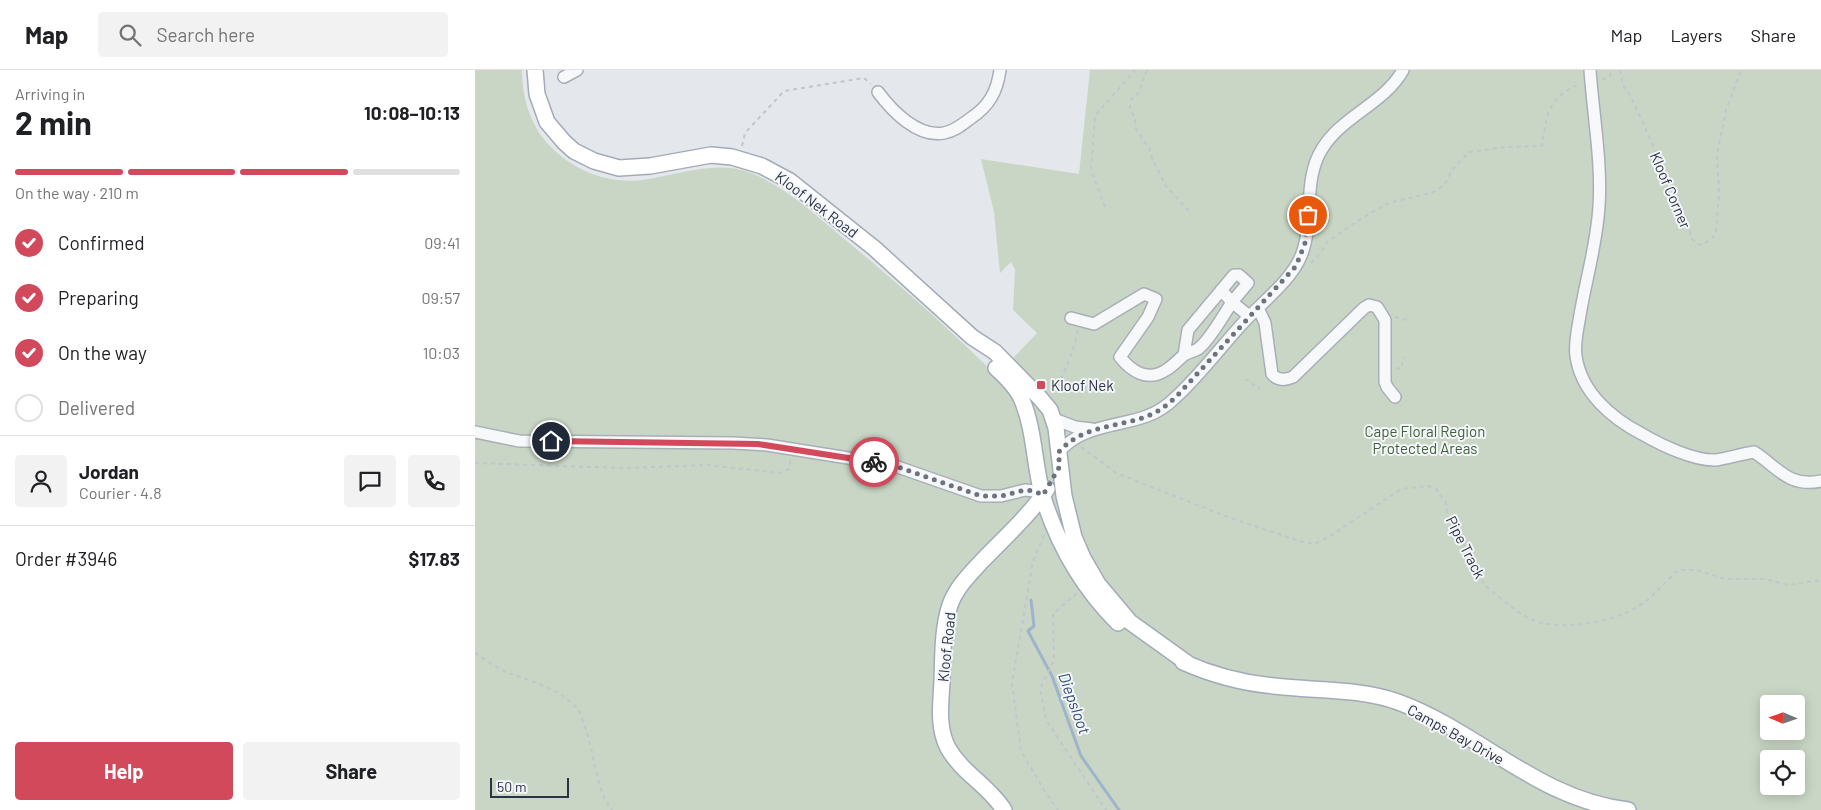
<!DOCTYPE html>
<meta charset="utf-8">
<style>
:root{--surface:#fff;--page:#f2f2f2;--text:#202124;--muted:#757577;--line:#e0e0e0;--accent:#d1495b}
body{margin:0;font-family:Barlow,sans-serif;background:var(--page);color:var(--text);height:100vh;display:flex;flex-direction:column;font-size:19px;white-space:nowrap}
*{box-sizing:border-box;margin:0}
p{font-size:16px;color:var(--muted)}
.icon{flex:none;width:28px;height:28px;fill:none;stroke:currentColor;stroke-width:2;stroke-linecap:round;stroke-linejoin:round}
.map{position:relative;flex:1;overflow:hidden}
.drawer{display:flex;flex-direction:column;background:var(--surface);width:475px}
.drawer>*{flex:none}
.needle{width:32px;rotate:272deg}
.tools{position:absolute;left:1285px;top:625px;display:grid;gap:10px}
.tools a{display:grid;place-items:center;width:45px;height:45px;border-radius:5px;background:var(--surface);box-shadow:0 2px 12px #0003;font-size:25px}
.scale{position:absolute;left:15px;bottom:12px;width:79px;box-sizing:border-box;padding-left:5px;border:2px solid #2b3445;border-top:0;font-size:14px;line-height:18px;white-space:nowrap;color:#2b3445;-webkit-text-stroke:4px #f4f6f9;paint-order:stroke}
.pin{position:absolute;display:grid;place-items:center;width:42px;height:42px;color:#fff;margin:-21px;border:2px solid #fff;border-radius:50%;box-shadow:0 1px 5px #0007}
.courier{position:absolute;display:grid;place-items:center;width:50px;height:50px;margin:-25px;border:4px solid #d1495b;border-radius:50%;background:#fff;color:#222;box-shadow:0 1px 6px #0007}
.headline em{font-style:normal;font-weight:700}
.headline div{display:flex;flex-direction:column-reverse}
.headline{display:flex;align-items:center;justify-content:space-between;height:85px;padding:0 15px}
h1{font-size:32px;font-weight:700;line-height:38px}
.bar{display:grid;grid-template-columns:repeat(4,1fr);gap:8px 5px;align-content:center;height:60px;padding:0 15px}
.bar i{height:6px;border-radius:4px;background:var(--line)}
.bar .on{background:var(--accent)}
.bar p{grid-column:span 4}
.line{display:flex;align-items:center;gap:12px;padding:0 15px;border-top:1px solid var(--line)}
.line div{flex:1}
.round{display:grid;place-items:center;flex:none;width:52px;height:52px;border-radius:5px;background:var(--page)}
ol{padding:0 15px;list-style:none}
li{display:flex;align-items:center;gap:15px;height:55px}
li p{margin-inline-start:auto}
li .icon{padding:5px;border-radius:50%;background:var(--accent);color:#fff;stroke-width:4}
li:last-child{color:var(--muted)}
li i{width:28px;height:28px;border:2px solid var(--line);border-radius:50%}
.cta{display:flex;gap:10px;margin-top:auto;padding:10px 15px}
.cta a{flex:1;height:58px;border-radius:5px;background:var(--accent);color:#fff;font-size:20px;font-weight:700;line-height:58px;text-align:center}
.cta a+a{background:var(--page);color:var(--text)}
header{display:flex;align-items:center;gap:30px;box-sizing:border-box;height:70px;padding:0 25px;background:var(--surface);border-bottom:1px solid var(--line)}
header strong{font-size:24px}
nav{display:flex;gap:28px;margin-inline-start:auto;font-size:18px}
.search{width:350px;height:45px;background:var(--page);display:flex;align-items:center;gap:12px;box-sizing:border-box;padding:0 18px;border-radius:5px;color:var(--muted);font-size:19px}
main{display:flex;flex:1;min-height:0}
.map>svg:first-child{display:block}
</style>
<header>
<strong>Map</strong>
<div class="search"><svg class="icon" aria-label="search" viewBox="0 0 24 24"><circle cx="10" cy="10" r="6"/><path d="M15 15l6 6"/></svg>Search here</div>
<nav><a>Map</a><a>Layers</a><a>Share</a></nav>
</header>
<main>
<section class="drawer">
<div class="headline"><div><h1>2 min</h1><p>Arriving in</p></div><em>10:08–10:13</em></div>
<div class="bar"><i class="on"></i><i class="on"></i><i class="on"></i><i></i><p>On the way · 210 m</p></div>
<ol>
<li><svg class="icon" aria-label="check" viewBox="0 0 24 24"><path d="M5 12l5 5 9-10"/></svg>Confirmed<p>09:41</p></li>
<li><svg class="icon" aria-label="check" viewBox="0 0 24 24"><path d="M5 12l5 5 9-10"/></svg>Preparing<p>09:57</p></li>
<li><svg class="icon" aria-label="check" viewBox="0 0 24 24"><path d="M5 12l5 5 9-10"/></svg>On the way<p>10:03</p></li>
<li><i></i>Delivered</li>
</ol>
<div class="line" style="height:90px"><a class="round"><svg class="icon" aria-label="person" viewBox="0 0 24 24"><circle cx="12" cy="8" r="4"/><path d="M4 21q1-7 8-7t8 7"/></svg></a><div><b>Jordan</b><p>Courier · 4.8</p></div><a class="round"><svg class="icon" aria-label="chat" viewBox="0 0 24 24"><path d="M4 5h16v11H9l-5 4z"/></svg></a><a class="round"><svg class="icon" aria-label="phone" viewBox="0 0 24 24"><path d="M5 4h4l2 5-3 2q2 4 5 5l2-3 5 2v4C11 20 4 13 5 4z"/></svg></a></div>
<div class="line" style="height:65px"><div>Order #3946</div><b>$17.83</b></div>
<div class="cta"><a>Help</a><a>Share</a></div>
</section>
<div class="map">
<svg width="1346" height="740" viewBox="0 0 1346 740">
<rect width="100%" height="100%" fill="#e4e7ec"/>
<path fill="#c9d6c5" fill-rule="evenodd" d="M 0,0 L 47,0 C 47,29 56,58 78,79 C 102,102 134,114 168,110 C 211,104 247,86 289,109 C 318,124 343,147 368,168 C 422,212 473,258 523,307 L 539,287 L 562,263 L 538,240 L 540,200 L 536,192 L 525,203 L 519,142 L 506,89 L 604,104 L 615,0 L 1346,0 L 1346,740 L 0,740 ZM 1294,634 L 1321,634 L 1321,661 L 1294,661 ZM 1294,689 L 1321,689 L 1321,716 L 1294,716 Z"/>
<g fill="none" stroke-linecap="round" stroke-linejoin="round">
<path stroke="#9fb4cc" stroke-width="3" d="M 556,530 L 559,556 L 553,561 L 577,606 L 606,686 L 644,740"/>
<defs>
<path id="minor" d="M 1115,0 C 1118,44 1127,92 1124,136 C 1122,173 1111,209 1105,245 C 1103,258 1099,273 1101,286 C 1106,322 1136,348 1167,364 C 1186,375 1219,391 1241,390 C 1254,388 1266,384 1279,382 C 1303,397 1313,418 1346,411
M 89,7 L 102,0
M 403,22 C 417,41 443,68 469,63 C 480,61 488,54 496,48 C 514,36 522,22 525,0
M 783,238 L 790,253 L 797,304 C 803,311 811,310 818,307 L 889,238 L 894,235 L 902,237 L 910,250 L 910,312 L 912,317 L 920,327
M 596,248 L 619,254 L 669,224 L 681,229 L 673,247 L 645,287 C 657,302 673,312 691,300 C 698,296 703,290 709,285 C 713,282 718,282 723,279 C 734,271 749,245 757,232 L 746,220
M 709,285 L 713,260 L 759,205 L 764,205 L 773,213 L 757,232 L 774,246
M 579,349 L 600,357 L 617,359
M 0,362 L 44,371 L 258,373 L 292,375 L 417,395 L 506,426 L 526,426 L 550,420 L 559,421 L 568,425
M 583,383 C 606,355 642,357 672,346 C 683,342 693,335 701,327 C 725,305 745,278 767,254 C 785,234 816,211 826,186 C 840,152 827,111 847,79 C 867,46 909,34 928,0"/>
<path id="major" d="M 60,0 L 62,24 L 72,52 L 89,72 L 99,81 L 119,91 L 144,98 L 175,96 L 236,85 L 257,87 L 287,96 L 315,111 L 399,178 L 497,267 L 520,282 L 565,328 L 575,340 L 581,358 L 589,426 L 599,467 L 608,488 L 623,514 L 655,552 L 715,595
M 521,298 C 531,307 542,318 547,330 C 560,361 559,396 568,427 C 583,475 608,518 643,553
M 708,592 C 737,605 767,613 799,616 C 840,621 884,618 923,632 C 1005,662 1062,729 1153,740
M 529,740 C 514,716 487,703 473,678 C 462,657 466,633 467,611 C 468,586 467,559 475,535 C 481,518 494,505 506,492 C 527,470 556,444 572,419"/>
</defs>
<use href="#minor" stroke="#a9aeb7" stroke-width="14"/>
<use href="#major" stroke="#a3abb8" stroke-width="18"/>
<path stroke="#c2c5cb" stroke-width="2" stroke-dasharray="4 4" stroke-linecap="butt" d="M 672,0 L 663,24 L 658,27 L 655,32 L 655,38 L 660,50 L 661,59 L 674,78 L 677,88 L 691,116 L 714,141
M 1145,0 L 1148,15 L 1156,27 L 1212,149 L 1217,169 L 1225,175 C 1232,172 1238,169 1241,162 L 1244,124 L 1242,85 L 1251,40 L 1266,0
M 1127,10 L 1135,6 L 1137,0
M 267,76 L 270,63 L 309,21 L 389,8 L 396,14
M 630,137 L 616,100 L 620,46 L 660,0
M 836,193 L 843,186 L 853,171 L 887,148 L 914,133 L 956,123 L 965,118 L 972,111 L 977,100 L 994,82 L 1031,77 L 1067,76 C 1072,44 1072,28 1105,14
M 920,247 L 936,251
M 921,298 L 926,299 L 929,287
M 770,309 L 785,319
M 578,323 C 590,303 598,283 603,260
M 606,377 L 641,403 L 753,447 L 824,471 L 839,474 L 852,468 L 926,419 L 954,416 L 961,419 L 971,433 L 972,444 L 981,464 L 987,471 L 1009,514 L 1015,520 C 1028,530 1047,547 1063,552 C 1091,560 1139,552 1164,536 C 1179,527 1190,511 1204,500 L 1221,500 L 1251,509 L 1289,509 L 1313,515 L 1346,510
M 0,393 L 147,398 L 233,395 L 305,403 L 314,399 L 316,388
M 569,465 L 558,491 L 537,613 L 546,681 L 567,717 L 583,740
M 602,523 L 578,544 L 579,590 L 565,619 L 571,650 L 631,740
M 0,583 C 9,589 19,596 29,601 C 55,612 88,617 105,643 C 107,647 108,653 110,657 C 120,684 119,716 137,740"/>
<use href="#minor" stroke="#f7f8fa" stroke-width="11"/>
<use href="#major" stroke="#fff" stroke-width="15"/>
</g>
<g fill="none" stroke-linecap="round" stroke-linejoin="round">
<path stroke="#6c737f" stroke-width="5" stroke-dasharray="0 9" d="M 399,392 L 420,396 L 506,426 L 526,426 L 550,420 L 559,421 L 568,425 L 585,396 L 583,383 C 607,354 644,358 675,345 C 685,341 693,334 701,327 L 821,196 L 830,173 L 833,145"/>
<path stroke="#d1495b" stroke-width="6" d="M 76,371 L 283,374 L 399,392"/>
</g>
<rect fill="#d1495b" stroke="#f4f6f9" stroke-width="2" x="561" y="310" width="10" height="10" rx="2.5"/>
<g text-anchor="middle" dominant-baseline="central" stroke-width="4" stroke-linejoin="round" paint-order="stroke">
<g font-size="15" fill="#2b3445" stroke="#f4f6f9">
<text transform="translate(1196 120) rotate(67)">Kloof Corner</text>
<text transform="translate(342 134) rotate(37)">Kloof Nek Road</text>
<text transform="translate(991 477) rotate(63)">Pipe Track</text>
<text transform="translate(471 577) rotate(-84)">Kloof Road</text>
<text transform="translate(981 664) rotate(29)">Camps Bay Drive</text>
</g>
<g font-size="15" fill="#2b3445" stroke="#f4f6f9" text-anchor="start">
<text x="576" y="315">Kloof Nek</text>
</g>
<g font-size="15" fill="#3f6138" stroke="#f4f6f9">
<text x="950" y="361">Cape Floral Region<tspan x="950" dy="17">Protected Areas</tspan></text>
</g>
<g font-size="16" font-style="italic" fill="#34527a" stroke="#f4f6f9">
<text transform="translate(600 633) rotate(70)">Diepsloot</text>
</g>
</g>
</svg>
<div class="tools">
<a><svg class="needle" viewBox="-14 -14 28 28"><path d="M0-13l5 13h-10z" fill="#e53935"/><path d="M0 13l5-13h-10z" fill="#757577"/></svg></a>
<a><svg class="icon" aria-label="locate" viewBox="0 0 24 24"><circle cx="12" cy="12" r="6"/><path d="M12 2v4M12 18v4M2 12h4M18 12h4"/></svg></a>
</div>
<div class="scale">50 m</div>
<div class="pin" style="left:833px;top:145px;background:#ea580c"><svg class="icon" aria-label="bag" viewBox="0 0 24 24"><path d="M5 8h14l-1 12H6zM9 8a3 3 0 0 1 6 0"/></svg></div>
<div class="pin" style="left:76px;top:371px;background:#1f2937"><svg class="icon" aria-label="home" viewBox="0 0 24 24"><path d="M3 11l9-7 9 7M6 9v11h12V9"/></svg></div>
<div class="courier" style="left:399px;top:392px"><svg class="icon" aria-label="bike" viewBox="0 0 24 24"><circle cx="6" cy="16" r="4"/><circle cx="18" cy="16" r="4"/><path d="M6 16l4-8h5l3 8M10 8l3 8H6M13 5h3"/></svg></div>
</div>
</main>
